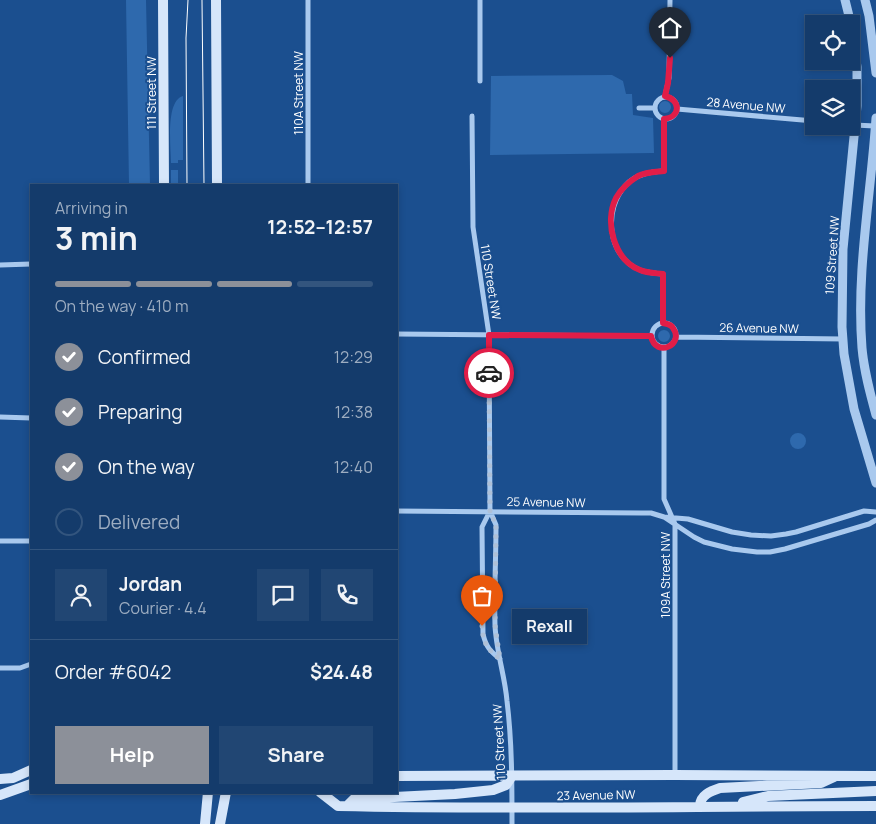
<!DOCTYPE html>
<meta charset="utf-8">
<style>
:root{--surface:#143b6b;--page:#214673;--text:#f1f3f6;--muted:#9dadc1;--line:#33557e;--accent:#8c9099}
body{margin:0;font-family:Manrope,sans-serif;background:var(--page);color:var(--text);height:100vh;display:flex;flex-direction:column;font-size:19px;white-space:nowrap}
*{box-sizing:border-box;margin:0}
p{font-size:16px;color:var(--muted)}
.icon{flex:none;width:28px;height:28px;fill:none;stroke:currentColor;stroke-width:2;stroke-linecap:round;stroke-linejoin:round}
.map{position:relative;flex:1;overflow:hidden}
.details{position:absolute;left:30px;top:184px;width:368px;height:610px;display:flex;flex-direction:column;background:var(--surface);border-radius:0px;box-shadow:0 2px 8px #0003,0 0 0 1px var(--line)}
.details>*{flex:none}
.fabs{position:absolute;left:805px;top:15px;display:grid;gap:10px}
.fabs a{display:grid;place-items:center;width:55px;height:55px;border-radius:0px;background:var(--surface);box-shadow:0 2px 8px #0003,0 0 0 1px var(--line);font-size:25px}
.pin{position:absolute;display:grid;place-items:center;width:42px;height:42px;color:#fff;margin:-51px -21px;border-radius:50% 50% 50% 0;rotate:-45deg;box-shadow:0 0 5px #0007}
.pin .icon{rotate:45deg}
.courier{position:absolute;display:grid;place-items:center;width:50px;height:50px;margin:-25px;border:4px solid #e11d48;border-radius:50%;background:#fff;color:#222;box-shadow:0 1px 6px #0007}
.bubble{position:absolute;height:35px;border-radius:0px;background:var(--surface);box-shadow:0 2px 8px #0003,0 0 0 1px var(--line);font-size:16px;font-weight:700;line-height:35px;text-align:center}
.summary em{font-style:normal;font-weight:700}
.summary div{display:flex;flex-direction:column-reverse}
.summary{display:flex;align-items:center;justify-content:space-between;height:85px;padding:0 25px}
h1{font-size:32px;font-weight:700;line-height:38px}
.bar{display:grid;grid-template-columns:repeat(4,1fr);gap:8px 5px;align-content:center;height:60px;padding:0 25px}
.bar i{height:6px;border-radius:4px;background:var(--line)}
.bar .on{background:var(--accent)}
.bar p{grid-column:span 4}
.line{display:flex;align-items:center;gap:12px;padding:0 25px;border-top:1px solid var(--line)}
.line div{flex:1}
.round{display:grid;place-items:center;flex:none;width:52px;height:52px;border-radius:0px;background:var(--page)}
ol{padding:0 25px;list-style:none}
li{display:flex;align-items:center;gap:15px;height:55px}
li p{margin-inline-start:auto}
li .icon{padding:5px;border-radius:50%;background:var(--accent);color:#fff;stroke-width:4}
li:last-child{color:var(--muted)}
li i{width:28px;height:28px;border:2px solid var(--line);border-radius:50%}
.button{display:flex;gap:10px;margin-top:auto;padding:10px 25px}
.button a{flex:1;height:58px;border-radius:0px;background:var(--accent);color:#fff;font-size:20px;font-weight:700;line-height:58px;text-align:center}
.button a+a{background:var(--page);color:var(--text)}
.map>svg:first-child{display:block}
</style>
<div class="map">
<svg width="876" height="824" viewBox="0 0 876 824">
<rect width="100%" height="100%" fill="#1b4f8f"/>
<path fill="#2e69ad" d="M 126,0 L 146,0 L 150,185 L 129,185 Z
M 612,75 L 623,81 L 626,94 L 632,94 L 633,115 L 653,118 L 654,153 L 490,155 L 491,76 Z
M 183,96 L 183,160 L 178,160 L 178,163 L 171,163 C 171,148 165,101 183,96 Z
M659 107a6 6 0 1 1 12 0a6 6 0 1 1-12 0Z
M 171,170 L 178,170 L 178,183 L 183,184 L 183,185 L 171,185 Z
M658 336a6 6 0 1 1 12 0a6 6 0 1 1-12 0Z
M790 441a8 8 0 1 1 16 0a8 8 0 1 1-16 0Z"/>
<g fill="none" stroke-linecap="round" stroke-linejoin="round">
<path stroke="#a9c9ee" stroke-width="5" d="M 480,81 L 480,0
M 665,96 L 669,78 L 670,0
M655 108a11 11 0 1 1 22 0a11 11 0 1 1-22 0Z
M 639,108 L 654,108
M 677,109 L 814,121
M 472,116 L 473,227 L 489,335 L 490,511
M 854,125 L 875,126
M 308,185 L 308,0
M 0,265 L 31,264
M652 335a12 12 0 1 1 24 0a12 12 0 1 1-24 0Z
M 663,323 L 663,274 C 655,273 647,273 640,270 C 607,257 603,209 626,185 C 636,174 650,172 664,171 L 664,119
M 396,334 L 651,336
M 676,337 L 843,339
M 664,348 L 664,499 L 675,524 L 675,775
M 0,417 L 31,418
M 396,511 L 642,513 L 651,513 L 664,517
M 876,512 L 864,511 L 796,532 L 786,534 L 771,536 L 751,535 L 732,532 L 688,519 L 664,517 L 694,537 L 704,542 L 732,549 L 757,552 L 770,552 L 785,549 L 869,524 L 876,520
M 0,541 L 31,541
M 500,659 C 490,651 486,647 483,634 L 482,527 L 490,511 L 496,525 C 496,558 494,592 495,625 C 496,651 505,676 507,701 C 512,742 512,783 512,824
M 0,668 L 20,668 L 31,664"/>
<path stroke="#a9c9ee" stroke-width="9" d="M 845,0 L 851,24
M 865,0 L 869,16 L 876,73
M 851,26 L 857,67 L 857,106 L 843,249 L 842,327 L 844,354 L 854,409 L 876,483
M 876,118 C 871,195 856,271 862,348 C 864,371 870,393 876,415"/>
<path stroke="#d6e6fa" stroke-width="10" d="M 163,0 L 164,185
M 216,0 L 217,185
M 396,776 L 675,775 L 876,776
M 0,779 L 13,778 L 31,770
M 320,792 L 338,806 C 518,810 697,806 876,806
M 0,795 L 31,784
M 743,802 L 768,796 L 876,791
M 347,806 L 354,799 L 455,794 L 493,790 L 506,785 L 512,776
M 700,806 C 700,795 711,791 720,788 L 821,783 L 834,777
M 205,824 L 208,792
M 220,824 L 226,792"/>
<path stroke="#fff" stroke-width="1" d="M 202,0 L 204,185
M 187,185 L 186,38 L 188,0"/>
</g>
<g fill="none" stroke-linecap="round" stroke-linejoin="round">
<path stroke="#afc1d8" stroke-width="5" stroke-dasharray="0 9" d="M 482,626 C 483,643 487,649 500,659 L 495,625 L 496,525 L 490,511 L 489,373"/>
<path stroke="#e11d48" stroke-width="6" d="M 489,373 L 489,335 L 651,336 C 656,359 685,344 673,328 C 671,324 667,324 663,323 L 663,274 C 655,273 647,273 640,270 C 614,260 604,222 616,198 C 621,189 630,181 638,176 C 646,172 655,172 664,171 L 664,119 C 681,117 681,100 665,96 L 668,83 L 670,58"/>
</g>
<g text-anchor="middle" dominant-baseline="central" stroke-width="4" stroke-linejoin="round" paint-order="stroke">
<g font-size="12" fill="#fff" stroke="#1b4f8f">
<text transform="translate(151 93) rotate(-90)">111 Street NW</text>
<text transform="translate(298 93) rotate(-90)">110A Street NW</text>
<text transform="translate(746 105) rotate(5)">28 Avenue NW</text>
<text transform="translate(832 255) rotate(-86)">109 Street NW</text>
<text transform="translate(491 282) rotate(81)">110 Street NW</text>
<text transform="translate(759 328) rotate(1)">26 Avenue NW</text>
<text transform="translate(546 502) rotate(1)">25 Avenue NW</text>
<text transform="translate(665 575) rotate(-90)">109A Street NW</text>
<text transform="translate(499 742) rotate(-93)">110 Street NW</text>
<text transform="translate(596 795) rotate(-1)">23 Avenue NW</text>
</g>
</g>
</svg>
<div class="fabs">
<a><svg class="icon" aria-label="locate" viewBox="0 0 24 24"><circle cx="12" cy="12" r="6"/><path d="M12 2v4M12 18v4M2 12h4M18 12h4"/></svg></a>
<a><svg class="icon" aria-label="layers" viewBox="0 0 24 24"><path d="M12 4l9 5-9 5-9-5zM3 14l9 5 9-5"/></svg></a>
</div>
<div class="pin" style="left:482px;top:626px;background:#ea580c"><svg class="icon" aria-label="bag" viewBox="0 0 24 24"><path d="M5 8h14l-1 12H6zM9 8a3 3 0 0 1 6 0"/></svg></div>
<div class="pin" style="left:670px;top:58px;background:#1f2937"><svg class="icon" aria-label="home" viewBox="0 0 24 24"><path d="M3 11l9-7 9 7M6 9v11h12V9"/></svg></div>
<div class="courier" style="left:489px;top:373px"><svg class="icon" aria-label="car" viewBox="0 0 24 24"><path d="M5 17H2v-5l4-1 3-4h7l3 4 3 1v5h-3M9 17h6M6 11h13"/><circle cx="7" cy="17" r="2"/><circle cx="17" cy="17" r="2"/></svg></div>
<div class="bubble" style="left:512px;top:609px;width:75px">Rexall</div>
<section class="details">
<div class="summary"><div><h1>3 min</h1><p>Arriving in</p></div><em>12:52–12:57</em></div>
<div class="bar"><i class="on"></i><i class="on"></i><i class="on"></i><i></i><p>On the way · 410 m</p></div>
<ol>
<li><svg class="icon" aria-label="check" viewBox="0 0 24 24"><path d="M5 12l5 5 9-10"/></svg>Confirmed<p>12:29</p></li>
<li><svg class="icon" aria-label="check" viewBox="0 0 24 24"><path d="M5 12l5 5 9-10"/></svg>Preparing<p>12:38</p></li>
<li><svg class="icon" aria-label="check" viewBox="0 0 24 24"><path d="M5 12l5 5 9-10"/></svg>On the way<p>12:40</p></li>
<li><i></i>Delivered</li>
</ol>
<div class="line" style="height:90px"><a class="round"><svg class="icon" aria-label="person" viewBox="0 0 24 24"><circle cx="12" cy="8" r="4"/><path d="M4 21q1-7 8-7t8 7"/></svg></a><div><b>Jordan</b><p>Courier · 4.4</p></div><a class="round"><svg class="icon" aria-label="chat" viewBox="0 0 24 24"><path d="M4 5h16v11H9l-5 4z"/></svg></a><a class="round"><svg class="icon" aria-label="phone" viewBox="0 0 24 24"><path d="M5 4h4l2 5-3 2q2 4 5 5l2-3 5 2v4C11 20 4 13 5 4z"/></svg></a></div>
<div class="line" style="height:65px"><div>Order #6042</div><b>$24.48</b></div>
<div class="button"><a>Help</a><a>Share</a></div>
</section>
</div>
